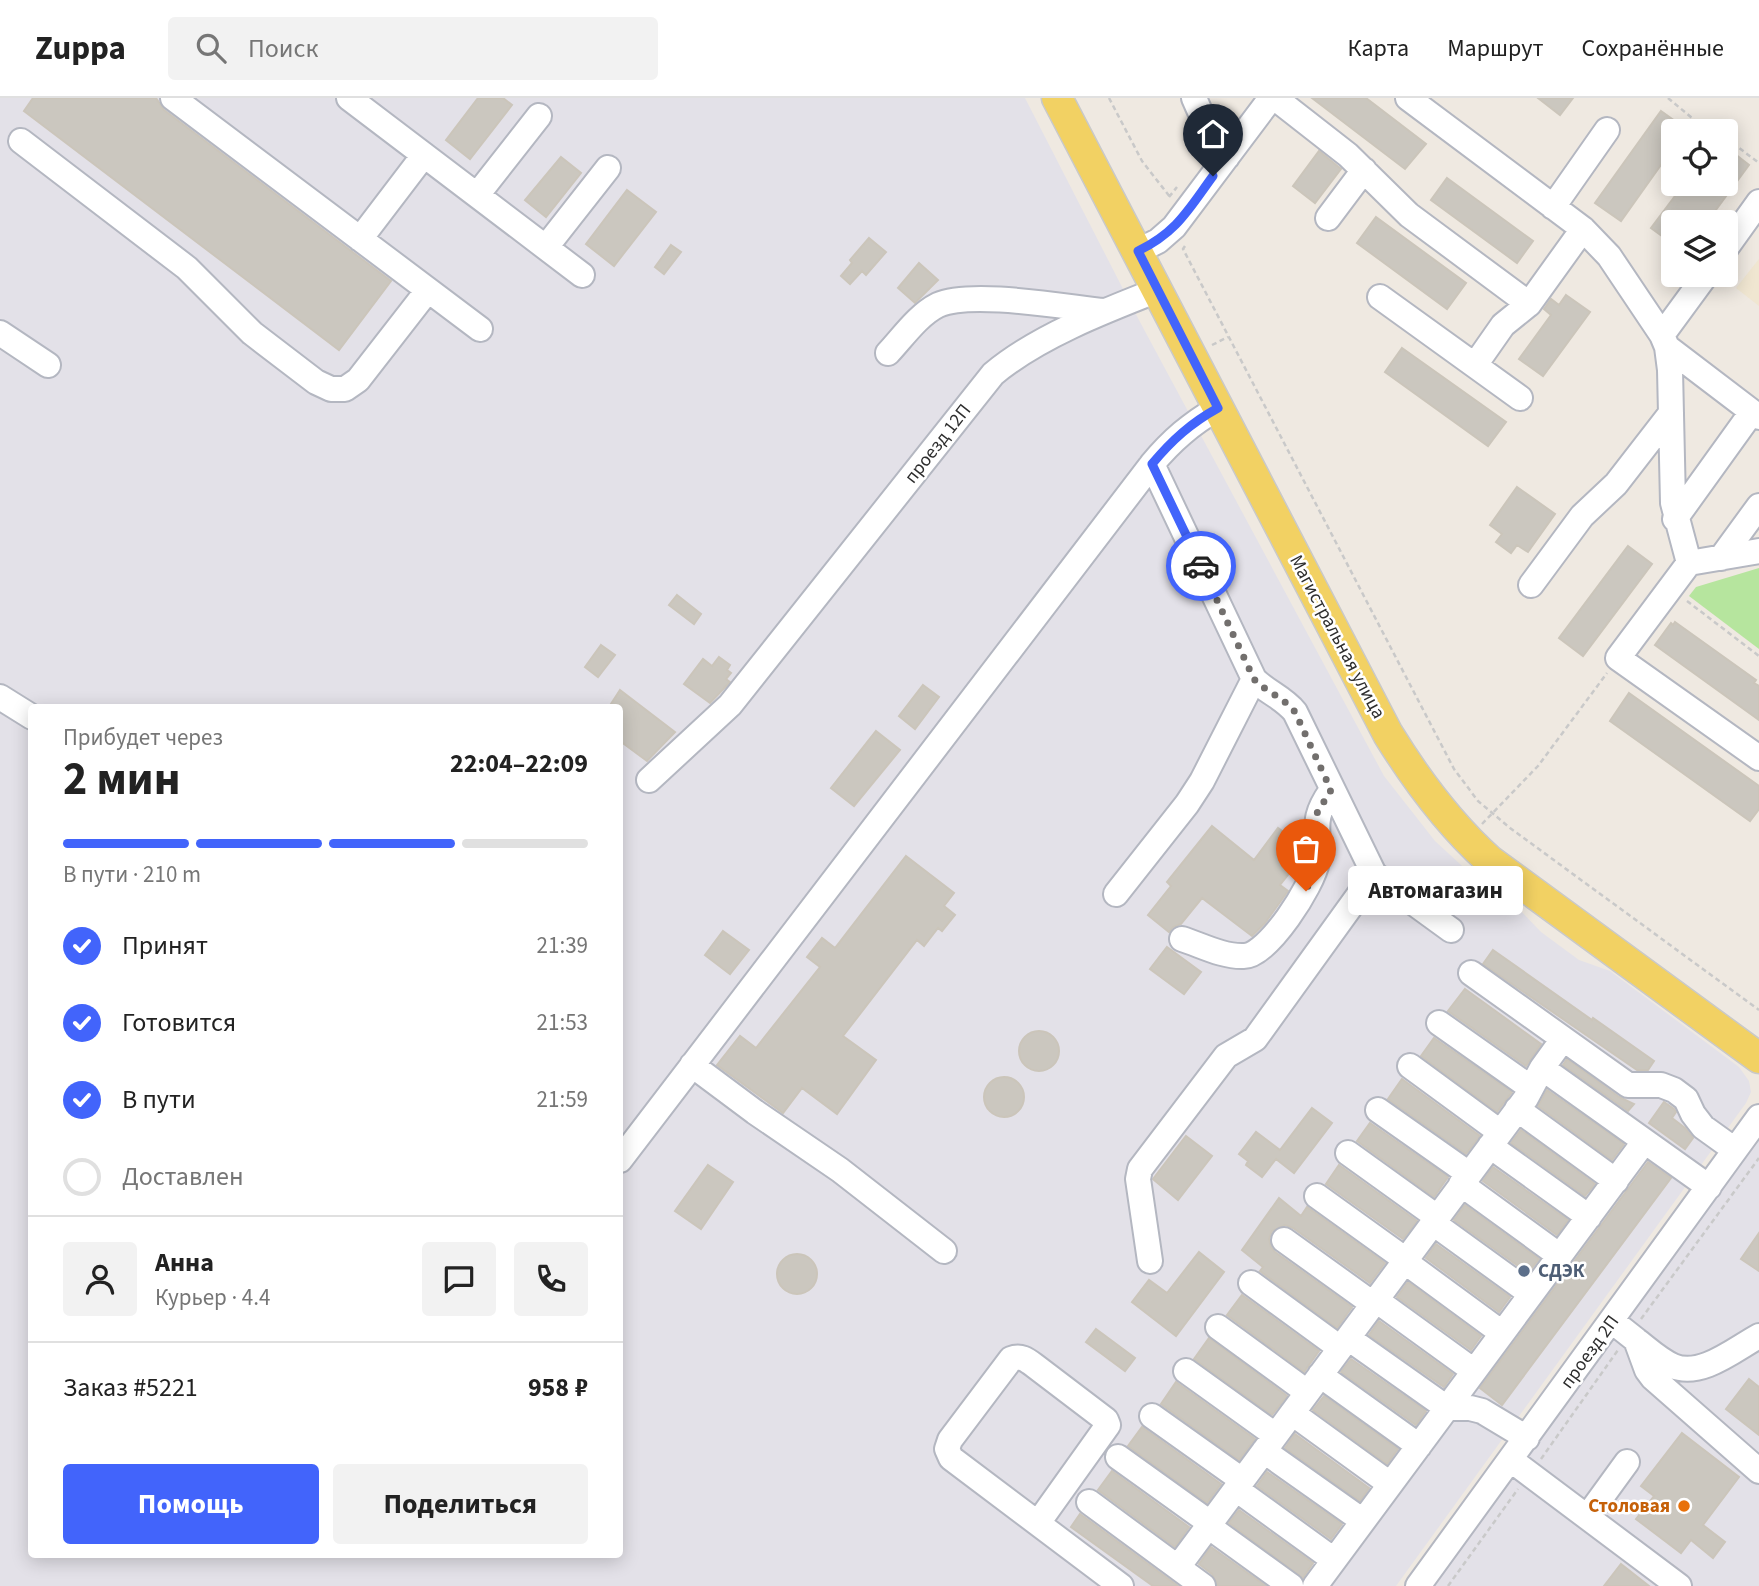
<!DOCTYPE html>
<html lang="ru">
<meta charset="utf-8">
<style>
:root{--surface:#fff;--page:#f2f2f2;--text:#222;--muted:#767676;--line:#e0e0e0;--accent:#4264fb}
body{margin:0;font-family:"Source Sans 3",sans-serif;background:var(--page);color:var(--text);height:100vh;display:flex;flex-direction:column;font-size:26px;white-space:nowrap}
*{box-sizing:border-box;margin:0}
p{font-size:23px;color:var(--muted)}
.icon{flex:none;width:38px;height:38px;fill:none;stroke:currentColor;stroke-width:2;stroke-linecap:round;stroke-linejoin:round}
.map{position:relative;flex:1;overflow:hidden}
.drawer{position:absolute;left:28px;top:606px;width:595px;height:854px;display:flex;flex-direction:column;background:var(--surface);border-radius:7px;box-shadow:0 4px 18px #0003}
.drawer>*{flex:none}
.buttons{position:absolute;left:1661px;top:21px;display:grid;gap:14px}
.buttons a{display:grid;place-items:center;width:77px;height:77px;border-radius:7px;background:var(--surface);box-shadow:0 4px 18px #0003;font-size:35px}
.pin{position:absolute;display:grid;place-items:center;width:60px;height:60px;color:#fff;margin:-72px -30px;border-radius:50% 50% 50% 0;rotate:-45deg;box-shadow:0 0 7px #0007}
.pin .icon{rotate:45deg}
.courier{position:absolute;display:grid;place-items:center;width:70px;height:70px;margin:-35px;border:5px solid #4264fb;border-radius:50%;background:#fff;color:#222;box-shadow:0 2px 9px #0007}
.bubble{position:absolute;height:49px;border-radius:7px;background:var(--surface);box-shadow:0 4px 18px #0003;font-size:23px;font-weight:700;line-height:49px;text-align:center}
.overview em{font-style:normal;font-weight:700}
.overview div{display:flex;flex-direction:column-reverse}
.overview{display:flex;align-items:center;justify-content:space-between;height:119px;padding:0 35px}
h1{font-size:46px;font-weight:700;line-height:52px}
.bar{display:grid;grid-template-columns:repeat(4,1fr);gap:10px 7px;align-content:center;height:84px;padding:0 35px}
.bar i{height:9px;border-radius:5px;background:var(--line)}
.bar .active{background:var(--accent)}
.bar p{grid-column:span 4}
.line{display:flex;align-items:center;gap:18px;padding:0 35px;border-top:2px solid var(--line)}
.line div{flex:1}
.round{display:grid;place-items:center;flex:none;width:74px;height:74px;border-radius:7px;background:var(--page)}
ol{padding:0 35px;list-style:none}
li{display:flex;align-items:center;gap:21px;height:77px}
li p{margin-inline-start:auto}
li .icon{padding:7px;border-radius:50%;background:var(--accent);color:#fff;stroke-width:4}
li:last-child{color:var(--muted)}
li i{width:38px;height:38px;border:4px solid var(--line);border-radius:50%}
.button{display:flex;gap:14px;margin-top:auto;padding:14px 35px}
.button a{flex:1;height:80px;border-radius:7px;background:var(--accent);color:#fff;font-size:28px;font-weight:700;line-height:80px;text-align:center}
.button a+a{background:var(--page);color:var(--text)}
header{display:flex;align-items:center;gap:42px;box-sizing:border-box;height:98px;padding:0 35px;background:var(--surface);border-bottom:2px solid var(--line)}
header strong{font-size:33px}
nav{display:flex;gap:38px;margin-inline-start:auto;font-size:24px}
.search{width:490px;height:63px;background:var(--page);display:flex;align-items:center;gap:18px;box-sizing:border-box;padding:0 24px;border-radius:7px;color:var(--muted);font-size:26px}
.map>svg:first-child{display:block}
</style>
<header>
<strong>Zuppa</strong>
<div class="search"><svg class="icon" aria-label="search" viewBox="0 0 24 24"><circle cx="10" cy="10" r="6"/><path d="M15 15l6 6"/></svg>Поиск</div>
<nav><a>Карта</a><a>Маршрут</a><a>Сохранённые</a></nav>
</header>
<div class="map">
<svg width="1759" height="1488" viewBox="0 0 1759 1488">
<rect width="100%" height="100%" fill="#efe9e1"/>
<path fill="#e3e1e8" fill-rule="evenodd" d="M 0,0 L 1025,0 L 1140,224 L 1384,678 L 1435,743 L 1473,778 L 1521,813 L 1541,834 L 1579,862 L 1610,873 L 1739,969 L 1749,983 L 1751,994 L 1746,1005 L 1396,1488 L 0,1488 ZM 32,609 L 620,609 L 620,1456 L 32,1456 Z
M 1759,1040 L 1759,1488 L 1434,1488 Z"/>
<path fill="#f0e6d1" d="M 1759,161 L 1759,208 L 1736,190 Z"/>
<path fill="#b6e59e" d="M 1759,470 L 1759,551 L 1689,498 L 1696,489 Z"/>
<path fill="#cbc7bf" stroke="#cbc5ba" stroke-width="2" d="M 33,0 L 156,0 L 164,12 L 391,183 L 339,252 L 24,13 Z
M 478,0 L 503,0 L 512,7 L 470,61 L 446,42 Z
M 1312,0 L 1366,0 L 1426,46 L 1405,71 Z
M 1538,0 L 1573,0 L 1560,17 Z
M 1661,13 L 1689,33 L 1673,33 L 1673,50 L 1621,123 L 1595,105 Z
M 1726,49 L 1749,67 L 1707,124 L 1673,124 L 1673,146 L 1651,130 L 1684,86 L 1726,86 Z
M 1319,53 L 1341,71 L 1315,105 L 1293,88 Z
M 561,59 L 581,75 L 546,119 L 525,102 Z
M 1447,80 L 1533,143 L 1517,165 L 1431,102 Z
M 627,92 L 656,114 L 614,168 L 586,146 Z
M 1376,119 L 1466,185 L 1447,211 L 1357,145 Z
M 869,140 L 886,154 L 866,177 L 862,173 L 850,186 L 841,178 L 852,165 L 850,162 Z
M 671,147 L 681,154 L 664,176 L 655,169 Z
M 919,165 L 938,182 L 915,205 L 898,190 Z
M 1566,197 L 1590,214 L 1543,278 L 1519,261 L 1551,217 L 1544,211 L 1551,201 L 1559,207 Z
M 1402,250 L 1506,324 L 1488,348 L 1385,274 Z
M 1517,389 L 1555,416 L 1528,454 L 1517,447 L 1511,455 L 1496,444 L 1502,436 L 1490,427 Z
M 1628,448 L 1652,466 L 1583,558 L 1559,540 Z
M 677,497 L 701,516 L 694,526 L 669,507 Z
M 1675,524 L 1756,582 L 1754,585 L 1759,588 L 1759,622 L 1655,547 L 1671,525 L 1673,527 Z
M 601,547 L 615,557 L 598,579 L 585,569 Z
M 719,559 L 730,567 L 727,572 L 731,575 L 726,581 L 730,584 L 710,605 L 684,586 L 703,561 L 712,568 Z
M 923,587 L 939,599 L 915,631 L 899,618 Z
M 620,592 L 675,634 L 647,663 L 620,643 L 620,609 L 609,609 Z
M 1629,595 L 1759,688 L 1759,711 L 1750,723 L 1610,623 Z
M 876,633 L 900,652 L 854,708 L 831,690 Z
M 1212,728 L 1254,762 L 1278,730 L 1303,749 L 1303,758 L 1280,787 L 1288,793 L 1265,825 L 1252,838 L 1202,800 L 1181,826 L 1173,829 L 1169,834 L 1148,817 L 1171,788 L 1167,784 Z
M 906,758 L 954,795 L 944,808 L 955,817 L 942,833 L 938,830 L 924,848 L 917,842 L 843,938 L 876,962 L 837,1016 L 802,990 L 783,1015 L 717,967 L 740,938 L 756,950 L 820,869 L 807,859 L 822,840 L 835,850 Z
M 723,833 L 749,852 L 730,876 L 705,857 Z
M 1167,849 L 1201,874 L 1184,896 L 1150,871 Z
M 1493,852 L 1592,922 L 1593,920 L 1654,963 L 1648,972 L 1637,972 L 1483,866 Z
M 1465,891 L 1541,946 L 1526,968 L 1448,913 Z
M1019 953a20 20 0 1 1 40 0a20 20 0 1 1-40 0Z
M 1434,940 L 1512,994 L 1497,1014 L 1421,958 Z
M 1567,961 L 1619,999 L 1634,1006 L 1628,1013 L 1563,967 Z
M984 999a20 20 0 1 1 40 0a20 20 0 1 1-40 0Z
M 1402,981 L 1480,1038 L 1466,1056 L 1388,1001 Z
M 1547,992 L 1624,1046 L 1612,1062 L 1538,1008 Z
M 1664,1004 L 1674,1011 L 1676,1014 L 1672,1020 L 1685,1030 L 1693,1040 L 1685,1051 L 1649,1025 Z
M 1312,1010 L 1332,1025 L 1294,1075 L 1276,1061 L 1262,1079 L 1246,1067 L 1248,1063 L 1239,1056 L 1256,1034 L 1280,1052 Z
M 1370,1025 L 1448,1079 L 1434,1099 L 1357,1043 Z
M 1521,1032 L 1595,1086 L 1585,1098 L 1511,1045 Z
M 1186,1038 L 1212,1058 L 1178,1102 L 1153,1081 Z
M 1648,1064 L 1671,1080 L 1502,1307 L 1480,1290 Z
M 708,1067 L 733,1084 L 701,1131 L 675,1113 Z
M 1339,1067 L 1417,1123 L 1403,1141 L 1326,1086 Z
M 1493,1069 L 1568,1122 L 1557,1137 L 1483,1083 Z
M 1279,1100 L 1301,1118 L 1307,1109 L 1385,1165 L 1370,1185 L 1293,1130 L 1285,1127 L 1272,1133 L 1269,1141 L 1271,1149 L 1275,1154 L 1352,1209 L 1337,1230 L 1260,1173 L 1263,1169 L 1242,1152 Z
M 1465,1107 L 1539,1161 L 1528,1175 L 1454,1122 Z
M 1759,1135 L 1759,1173 L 1741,1161 Z
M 1436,1146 L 1510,1199 L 1499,1214 L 1426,1160 Z
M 1199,1154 L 1224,1174 L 1176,1238 L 1132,1204 L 1149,1182 L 1167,1195 Z
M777 1176a20 20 0 1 1 40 0a20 20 0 1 1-40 0Z
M 1408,1184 L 1481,1238 L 1471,1252 L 1397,1199 Z
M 1242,1197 L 1319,1253 L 1304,1274 L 1227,1217 Z
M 1379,1223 L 1453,1276 L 1444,1289 L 1369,1237 Z
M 1096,1231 L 1135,1260 L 1125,1273 L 1086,1244 Z
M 1209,1240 L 1287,1298 L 1272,1317 L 1194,1261 Z
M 1351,1261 L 1426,1313 L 1416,1327 L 1341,1274 Z
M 1749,1281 L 1759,1289 L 1759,1337 L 1726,1311 Z
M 1176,1284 L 1255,1341 L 1239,1362 L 1161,1306 Z
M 1324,1298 L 1398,1351 L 1387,1366 L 1313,1312 Z
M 1142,1329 L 1221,1386 L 1207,1405 L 1128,1348 Z
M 1682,1335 L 1739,1379 L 1703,1427 L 1725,1444 L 1713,1460 L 1691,1442 L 1681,1455 L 1636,1421 L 1654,1398 L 1641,1388 Z
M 1295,1336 L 1369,1390 L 1360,1403 L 1285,1350 Z
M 1112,1373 L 1189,1429 L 1175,1449 L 1098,1392 Z
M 1267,1374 L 1342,1426 L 1331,1441 L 1257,1388 Z
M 1239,1412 L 1313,1465 L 1303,1480 L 1229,1425 Z
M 1080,1416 L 1178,1488 L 1153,1488 L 1071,1429 Z
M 1211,1449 L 1266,1488 L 1218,1488 L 1212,1476 L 1199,1466 Z
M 1621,1466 L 1649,1488 L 1604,1488 Z"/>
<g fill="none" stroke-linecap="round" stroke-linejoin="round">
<defs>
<path id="minor" d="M 173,0 L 480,231
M 349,0 L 582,177
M 1194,0 L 1213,43 L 1227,59
M 1275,0 L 1348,57 L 1409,117 L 1529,206
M 1408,0 L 1583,131 L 1609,158 L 1662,237
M 21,43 L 187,170 L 252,235 L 316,284 L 331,291 L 345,291 L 358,282 L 428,192
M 477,97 L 539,18
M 1553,109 L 1607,32
M 1328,120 L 1364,72
M 360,141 L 424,57
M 546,149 L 608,70
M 1726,150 L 1759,104
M 1138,153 L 1158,143 L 1174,129 L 1271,0
M 1706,177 L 1662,237 L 1667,249 L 1670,272 L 1673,405 L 1689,465 L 1618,560 L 1759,660
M 1380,199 L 1520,300
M 0,235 L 48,267
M 1667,249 L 1759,319
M 888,255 C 903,239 918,217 938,207 C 971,192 1065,209 1104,213
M 1475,267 L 1503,227 L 1529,206 L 1583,131
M 1675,421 L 1752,314
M 1721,460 L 1759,408
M 1689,465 L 1759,453
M 1531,487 L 1582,418 L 1616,386 L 1671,315
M 0,599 L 32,619
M 649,682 L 730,607 L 993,276 C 1037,239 1104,213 1158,192
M 1374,776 L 1451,832
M 1116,796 L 1187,706 L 1202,683 L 1254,581
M 1182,841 C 1201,847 1223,859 1244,858 C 1268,858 1313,787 1317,764 C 1321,731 1309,724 1331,693
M 1471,875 L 1628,987 L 1661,987 L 1674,992 L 1686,1001 L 1693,1016 L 1703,1029 L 1735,1052
M 1439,925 L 1531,990
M 692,967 L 755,1014 L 840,1072 L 944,1153
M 1410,968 L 1500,1034
M 1542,970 L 1709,1089
M 1517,1011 L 1616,1083
M 1378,1012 L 1469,1076
M 1490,1048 L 1589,1119
M 1348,1055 L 1437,1119
M 620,1062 L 1152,366 C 1172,342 1191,326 1218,310
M 1461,1086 L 1560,1158
M 1317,1098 L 1406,1162
M 1433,1125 L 1531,1196
M 1284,1142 L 1373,1206
M 1150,1163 L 1138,1081 L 1140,1071 L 1226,958 L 1255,941 L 1374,776 L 1295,614 C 1283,599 1266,594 1254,581 L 1152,366
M 1404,1163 L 1502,1235
M 1251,1185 L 1340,1250
M 1376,1202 L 1474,1273
M 1612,1223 L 1636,1242 L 1647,1272 L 1653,1280 L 1759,1373
M 1218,1229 L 1307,1294
M 1348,1240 L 1447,1310 L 1470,1310 L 1482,1313 L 1527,1340
M 1636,1242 C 1648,1251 1659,1262 1673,1268 C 1701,1280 1735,1251 1759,1238
M 1186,1273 L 1275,1337
M 1320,1277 L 1419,1348
M 1292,1315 L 1390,1386
M 1152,1318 L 1242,1382
M 1264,1353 L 1363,1423
M 1118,1359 L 1210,1425
M 1511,1362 L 1679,1488
M 1236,1391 L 1334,1462
M 1089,1404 L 1203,1488
M 1587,1419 L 1627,1364
M 1038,1425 L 1108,1327 L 1106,1322 L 1035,1268 C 1027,1262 1021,1257 1011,1261 L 950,1342 L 947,1351 L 951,1360 L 1121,1488
M 1208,1428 L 1291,1488
M 1178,1469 L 1526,1000 L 1542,970 L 1563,941
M 1315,1488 L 1644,1044
M 1418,1488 L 1759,1019"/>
<path id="major" d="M 1057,0 L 1388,636 C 1417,683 1448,725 1489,762 L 1759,960"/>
</defs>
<use href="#minor" stroke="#b4b7c1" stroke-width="28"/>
<use href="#major" stroke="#c9c9c9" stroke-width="33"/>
<path stroke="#c9c9c9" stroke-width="2.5" stroke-dasharray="5 3.5" stroke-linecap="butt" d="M 1109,0 L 1142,63 L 1170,99
M 1668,0 L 1704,30 L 1717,33
M 1726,40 L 1759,65
M 1169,99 L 1177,89
M 1185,148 L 1183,151 L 1454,671 L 1478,703 L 1510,730 L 1759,912
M 1212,247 L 1228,239
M 1687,503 L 1759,558
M 1482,726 L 1538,668 L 1607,575
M 1641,1221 L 1759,1060
M 1541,1361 L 1618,1252
M 1448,1488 L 1518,1391"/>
<use href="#minor" stroke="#fff" stroke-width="24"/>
<use href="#major" stroke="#f2d163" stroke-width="30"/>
</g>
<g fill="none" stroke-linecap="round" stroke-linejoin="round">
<path stroke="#726f6d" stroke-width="7" stroke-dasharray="0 12.6" d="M 1201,468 L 1254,581 C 1266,594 1283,599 1295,614 L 1331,692 L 1317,715 L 1317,763 L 1306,793"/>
<path stroke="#4264fb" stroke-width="9" d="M 1201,468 L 1152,366 C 1172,342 1191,325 1218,310 L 1138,153 C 1177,134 1188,112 1213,78"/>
</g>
<circle fill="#5c6f8a" stroke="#fff" stroke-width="2.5" cx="1524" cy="1173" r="7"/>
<circle fill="#e8710a" stroke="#fff" stroke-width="2.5" cx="1684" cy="1408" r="7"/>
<g text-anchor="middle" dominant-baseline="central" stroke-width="5" stroke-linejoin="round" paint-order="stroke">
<g font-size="19" fill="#2e2e2e" stroke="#fff">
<text transform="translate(938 346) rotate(-52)">проезд 12П</text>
<text transform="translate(1337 539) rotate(62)">Магистральная улица</text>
<text transform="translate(1590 1254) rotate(-54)">проезд 2П</text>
</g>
<g font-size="19" font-weight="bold" fill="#4e5e75" stroke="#fff" text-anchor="start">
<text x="1538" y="1173">СДЭК</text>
</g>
<g font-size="19" font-weight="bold" fill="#c56008" stroke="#fff" text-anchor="end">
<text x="1670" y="1408">Столовая</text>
</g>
</g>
</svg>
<div class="buttons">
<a><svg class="icon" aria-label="locate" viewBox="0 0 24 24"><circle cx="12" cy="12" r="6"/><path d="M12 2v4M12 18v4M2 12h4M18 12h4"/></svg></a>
<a><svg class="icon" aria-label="layers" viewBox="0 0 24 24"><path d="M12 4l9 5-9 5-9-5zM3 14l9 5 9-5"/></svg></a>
</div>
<div class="pin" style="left:1306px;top:793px;background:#ea580c"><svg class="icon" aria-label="bag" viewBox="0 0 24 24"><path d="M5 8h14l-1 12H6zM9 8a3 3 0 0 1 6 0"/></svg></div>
<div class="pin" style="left:1213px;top:78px;background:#1f2937"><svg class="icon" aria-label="home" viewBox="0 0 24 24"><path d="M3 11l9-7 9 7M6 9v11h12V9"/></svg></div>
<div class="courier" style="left:1201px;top:468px"><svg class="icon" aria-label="car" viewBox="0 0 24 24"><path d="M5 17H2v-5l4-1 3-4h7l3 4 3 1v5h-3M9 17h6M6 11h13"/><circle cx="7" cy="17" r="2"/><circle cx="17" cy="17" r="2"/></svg></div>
<div class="bubble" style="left:1348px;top:768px;width:175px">Автомагазин</div>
<section class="drawer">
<div class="overview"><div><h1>2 мин</h1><p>Прибудет через</p></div><em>22:04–22:09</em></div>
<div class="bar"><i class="active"></i><i class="active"></i><i class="active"></i><i></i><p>В пути · 210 m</p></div>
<ol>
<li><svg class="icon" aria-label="check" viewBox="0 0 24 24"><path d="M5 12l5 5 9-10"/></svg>Принят<p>21:39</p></li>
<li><svg class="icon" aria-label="check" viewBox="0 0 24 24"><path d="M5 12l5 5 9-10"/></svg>Готовится<p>21:53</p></li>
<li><svg class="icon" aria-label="check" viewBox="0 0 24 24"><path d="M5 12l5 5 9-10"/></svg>В пути<p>21:59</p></li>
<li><i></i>Доставлен</li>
</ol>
<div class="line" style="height:126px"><a class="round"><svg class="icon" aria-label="person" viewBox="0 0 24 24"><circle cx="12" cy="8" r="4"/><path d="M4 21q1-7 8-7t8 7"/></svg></a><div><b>Анна</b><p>Курьер · 4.4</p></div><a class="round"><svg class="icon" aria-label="chat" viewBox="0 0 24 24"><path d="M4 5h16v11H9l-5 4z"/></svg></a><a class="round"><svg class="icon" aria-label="phone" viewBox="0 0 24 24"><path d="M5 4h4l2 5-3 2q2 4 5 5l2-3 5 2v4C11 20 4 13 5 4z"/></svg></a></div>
<div class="line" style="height:91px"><div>Заказ #5221</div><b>958 ₽</b></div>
<div class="button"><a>Помощь</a><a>Поделиться</a></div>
</section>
</div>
